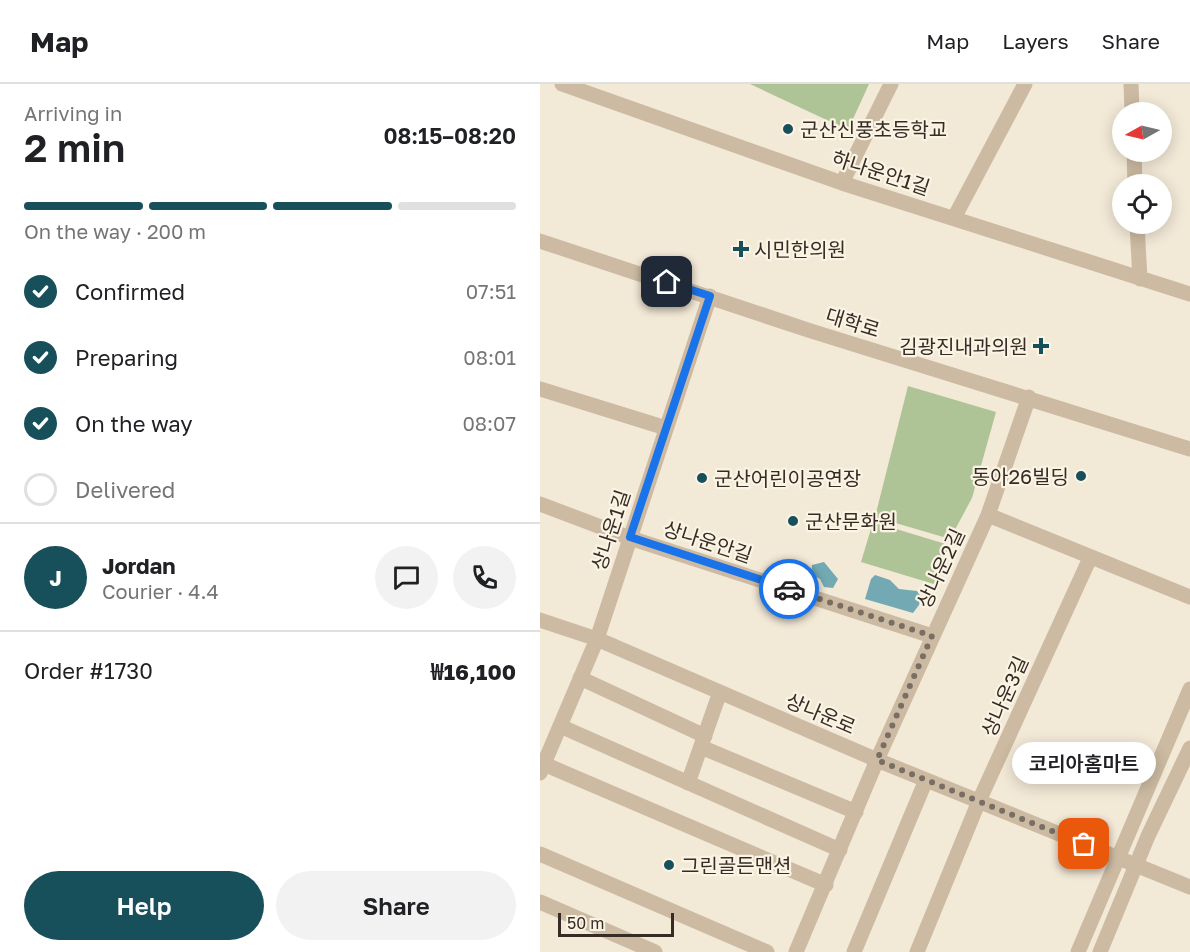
<!DOCTYPE html>
<meta charset="utf-8">
<style>
:root{--surface:#fff;--page:#f2f2f2;--text:#202124;--muted:#757577;--line:#e0e0e0;--accent:#174f5b}
body{margin:0;font-family:"Golos Text","Noto Sans KR",sans-serif;background:var(--page);color:var(--text);height:100vh;display:flex;flex-direction:column;font-size:22px;white-space:nowrap}
*{box-sizing:border-box;margin:0}
p{font-size:20px;color:var(--muted)}
.icon{flex:none;width:33px;height:33px;fill:none;stroke:currentColor;stroke-width:2;stroke-linecap:round;stroke-linejoin:round}
.map{position:relative;flex:1;overflow:hidden}
.panel{display:flex;flex-direction:column;background:var(--surface);width:540px}
.panel>*{flex:none}
.needle{width:39px;rotate:262deg}
.fabs{position:absolute;left:572px;top:18px;display:grid;gap:12px}
.fabs a{display:grid;place-items:center;width:60px;height:60px;border-radius:50%;background:var(--surface);box-shadow:0 3px 15px #0003;font-size:30px}
.scale{position:absolute;left:18px;bottom:15px;width:116px;box-sizing:border-box;padding-left:6px;border:3px solid #362c25;border-top:0;font-size:16px;line-height:21px;white-space:nowrap;color:#362c25;-webkit-text-stroke:4px #fbf3e3;paint-order:stroke}
.pin{position:absolute;display:grid;place-items:center;width:51px;height:51px;color:#fff;margin:-26px;border-radius:12px;box-shadow:0 3px 9px #0006}
.courier{position:absolute;display:grid;place-items:center;width:60px;height:60px;margin:-30px;border:4px solid #1a73e8;border-radius:50%;background:#fff;color:#222;box-shadow:0 2px 8px #0007}
.bubble{position:absolute;height:42px;border-radius:21px;background:var(--surface);box-shadow:0 3px 15px #0003;font-size:20px;font-weight:600;line-height:42px;text-align:center}
.head em{font-style:normal;font-weight:600}
.head div{display:flex;flex-direction:column-reverse}
.head{display:flex;align-items:center;justify-content:space-between;height:102px;padding:0 24px}
h1{font-size:39px;font-weight:600;line-height:45px}
.bar{display:grid;grid-template-columns:repeat(4,1fr);gap:9px 6px;align-content:center;height:72px;padding:0 24px}
.bar i{height:8px;border-radius:4px;background:var(--line)}
.bar .current{background:var(--accent)}
.bar p{grid-column:span 4}
.line{display:flex;align-items:center;gap:15px;padding:0 24px;border-top:2px solid var(--line)}
.line div{flex:1}
.round{display:grid;place-items:center;flex:none;width:63px;height:63px;border-radius:32px;background:var(--page)}
ol{padding:0 24px;list-style:none}
li{display:flex;align-items:center;gap:18px;height:66px}
li p{margin-inline-start:auto}
li .icon{padding:6px;border-radius:50%;background:var(--accent);color:#fff;stroke-width:4}
li:last-child{color:var(--muted)}
li i{width:33px;height:33px;border:3px solid var(--line);border-radius:50%}
.primary-button{display:flex;gap:12px;margin-top:auto;padding:12px 24px}
.primary-button a{flex:1;height:69px;border-radius:36px;background:var(--accent);color:#fff;font-size:24px;font-weight:600;line-height:69px;text-align:center}
.primary-button a+a{background:var(--page);color:var(--text)}
header{display:flex;align-items:center;gap:36px;box-sizing:border-box;height:84px;padding:0 30px;background:var(--surface);border-bottom:2px solid var(--line)}
header strong{font-size:28px}
nav{display:flex;gap:33px;margin-inline-start:auto;font-size:21px}
main{display:flex;flex:1;min-height:0}
.map>svg:first-child{display:block}
</style>
<header>
<strong>Map</strong>
<nav><a>Map</a><a>Layers</a><a>Share</a></nav>
</header>
<main>
<section class="panel">
<div class="head"><div><h1>2 min</h1><p>Arriving in</p></div><em>08:15–08:20</em></div>
<div class="bar"><i class="current"></i><i class="current"></i><i class="current"></i><i></i><p>On the way · 200 m</p></div>
<ol>
<li><svg class="icon" aria-label="check" viewBox="0 0 24 24"><path d="M5 12l5 5 9-10"/></svg>Confirmed<p>07:51</p></li>
<li><svg class="icon" aria-label="check" viewBox="0 0 24 24"><path d="M5 12l5 5 9-10"/></svg>Preparing<p>08:01</p></li>
<li><svg class="icon" aria-label="check" viewBox="0 0 24 24"><path d="M5 12l5 5 9-10"/></svg>On the way<p>08:07</p></li>
<li><i></i>Delivered</li>
</ol>
<div class="line" style="height:108px"><b class="round" style="background:var(--accent);color:#fff">J</b><div><b>Jordan</b><p>Courier · 4.4</p></div><a class="round"><svg class="icon" aria-label="chat" viewBox="0 0 24 24"><path d="M4 5h16v11H9l-5 4z"/></svg></a><a class="round"><svg class="icon" aria-label="phone" viewBox="0 0 24 24"><path d="M5 4h4l2 5-3 2q2 4 5 5l2-3 5 2v4C11 20 4 13 5 4z"/></svg></a></div>
<div class="line" style="height:78px"><div>Order #1730</div><b>₩16,100</b></div>
<div class="primary-button"><a>Help</a><a>Share</a></div>
</section>
<div class="map">
<svg width="650" height="868" viewBox="0 0 650 868">
<rect width="100%" height="100%" fill="#f3e9d7"/>
<path fill="#afc496" d="M 210,0 L 329,0 L 308,46 Z
M 368,302 L 456,328 L 432,414 L 410,455 L 335,433 Z
M 333,438 L 409,461 L 397,501 L 321,478 Z"/>
<path fill="#73a9b3" d="M 284,478 L 298,495 L 293,504 L 284,503 L 280,495 L 271,490 L 272,481 Z
M 335,491 L 350,496 L 359,505 L 377,507 L 381,513 L 379,521 L 373,529 L 325,515 L 331,495 Z"/>
<g fill="none" stroke-linecap="round" stroke-linejoin="round">
<path stroke="#ccbaa2" stroke-width="15" d="M 22,0 L 302,99 L 650,210
M 591,0 L 592,28
M 594,68 L 595,100
M 302,99 L 351,0
M 414,134 L 485,0
M 597,140 L 600,195
M 0,157 L 271,247 L 650,365
M 0,305 L 126,344
M 0,420 L 90,454 L 392,552
M 448,431 L 650,513
M 0,536 L 57,555 L 337,676 L 650,803
M 40,594 L 165,652
M 20,642 L 300,766
M 161,663 L 316,728
M 4,680 L 286,801
M 0,689 L 57,555 L 170,212
M 148,699 L 180,608
M 0,770 L 227,868
M 0,818 L 115,868
M 256,868 L 337,676 L 448,431 L 489,313
M 314,868 L 386,696
M 377,868 L 439,717 L 550,474
M 538,868 L 650,605
M 560,868 L 608,752 L 650,664"/>
</g>
<g fill="none" stroke-linecap="round" stroke-linejoin="round">
<path stroke="#786e63" stroke-width="6" stroke-dasharray="0 10.8" d="M 249,505 L 392,552 L 337,676 L 544,760"/>
<path stroke="#1a73e8" stroke-width="8" d="M 127,198 L 170,212 L 90,453 L 249,505"/>
</g>
<g fill="#174f5b" stroke="#fbf3e3" stroke-width="2">
<circle cx="248" cy="45" r="6"/>
<path d="M198 156h6v6h6v6h-6v6h-6v-6h-6v-6h6z"/>
<path d="M498 253h6v6h6v6h-6v6h-6v-6h-6v-6h6z"/>
<circle cx="541" cy="392" r="6"/>
<circle cx="162" cy="394" r="6"/>
<circle cx="253" cy="437" r="6"/>
<circle cx="129" cy="781" r="6"/>
</g>
<g text-anchor="middle" dominant-baseline="central" stroke-width="4.5" stroke-linejoin="round" paint-order="stroke">
<g font-size="20" fill="#362c25" stroke="#fbf3e3" text-anchor="start">
<text x="260" y="45">군산신풍초등학교</text>
<text x="214" y="165">시민한의원</text>
<text x="488" y="262" text-anchor="end">김광진내과의원</text>
<text x="529" y="392" text-anchor="end">동아26빌딩</text>
<text x="174" y="394">군산어린이공연장</text>
<text x="265" y="437">군산문화원</text>
<text x="141" y="781">그린골든맨션</text>
</g>
<g font-size="20" fill="#362c25" stroke="#fbf3e3">
<text transform="translate(341 88) rotate(18)">하나운안1길</text>
<text transform="translate(313 238) rotate(17)">대학로</text>
<text transform="translate(70 446) rotate(-72)">상나운1길</text>
<text transform="translate(168 457) rotate(18)">상나운안길</text>
<text transform="translate(400 484) rotate(-65)">상나운2길</text>
<text transform="translate(464 612) rotate(-66)">상나운3길</text>
<text transform="translate(281 629) rotate(23)">상나운로</text>
</g>
</g>
</svg>
<div class="fabs">
<a><svg class="needle" viewBox="-14 -14 28 28"><path d="M0-13l5 13h-10z" fill="#e53935"/><path d="M0 13l5-13h-10z" fill="#757577"/></svg></a>
<a><svg class="icon" aria-label="locate" viewBox="0 0 24 24"><circle cx="12" cy="12" r="6"/><path d="M12 2v4M12 18v4M2 12h4M18 12h4"/></svg></a>
</div>
<div class="scale">50 m</div>
<div class="pin" style="left:544px;top:760px;background:#ea580c"><svg class="icon" aria-label="bag" viewBox="0 0 24 24"><path d="M5 8h14l-1 12H6zM9 8a3 3 0 0 1 6 0"/></svg></div>
<div class="pin" style="left:127px;top:198px;background:#1f2937"><svg class="icon" aria-label="home" viewBox="0 0 24 24"><path d="M3 11l9-7 9 7M6 9v11h12V9"/></svg></div>
<div class="courier" style="left:249px;top:505px"><svg class="icon" aria-label="car" viewBox="0 0 24 24"><path d="M5 17H2v-5l4-1 3-4h7l3 4 3 1v5h-3M9 17h6M6 11h13"/><circle cx="7" cy="17" r="2"/><circle cx="17" cy="17" r="2"/></svg></div>
<div class="bubble" style="left:472px;top:658px;width:144px">코리아홈마트</div>
</div>
</main>
